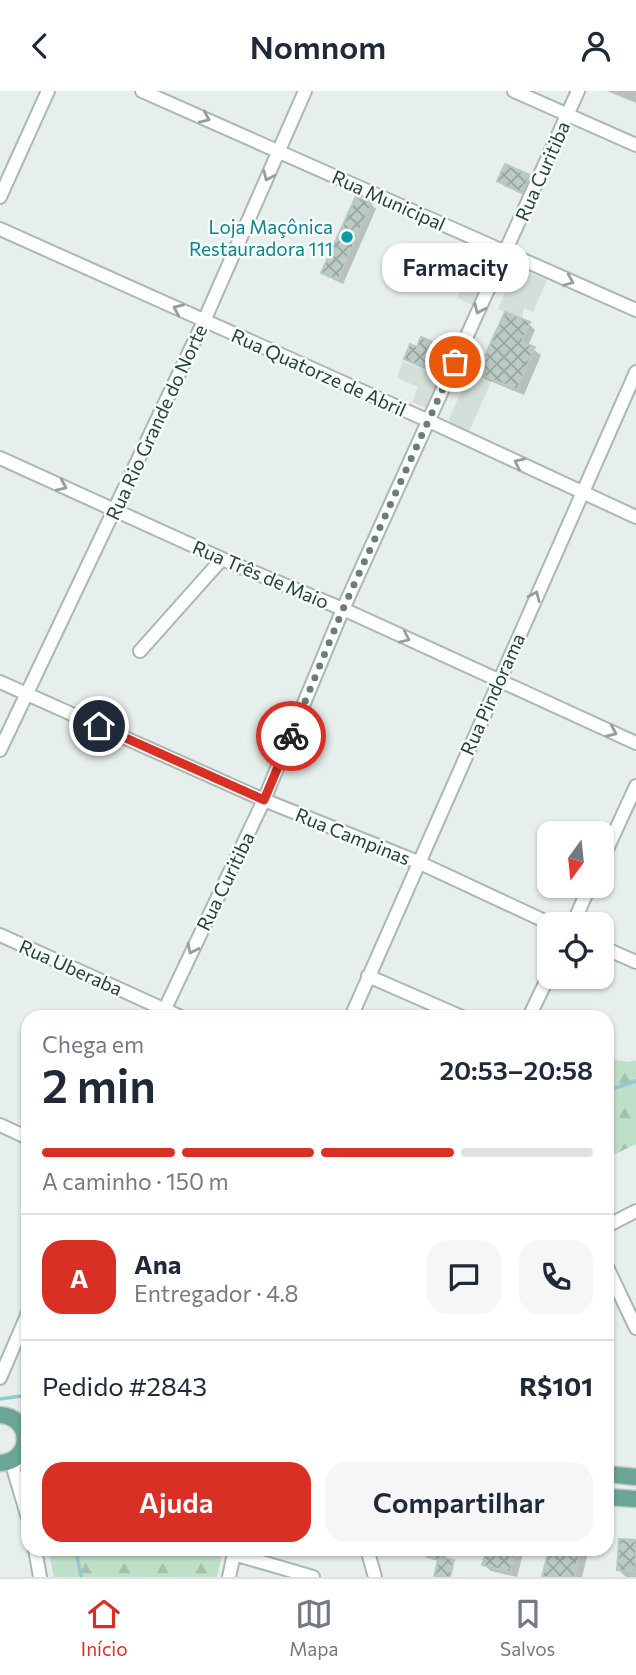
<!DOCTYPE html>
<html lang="pt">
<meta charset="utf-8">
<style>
:root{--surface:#fff;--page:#f6f6f7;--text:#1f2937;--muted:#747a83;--line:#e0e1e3;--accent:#d93025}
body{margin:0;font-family:Commissioner,sans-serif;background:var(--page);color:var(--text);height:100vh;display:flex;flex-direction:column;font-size:26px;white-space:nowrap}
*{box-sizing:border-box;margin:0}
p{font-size:23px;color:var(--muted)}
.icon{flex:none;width:38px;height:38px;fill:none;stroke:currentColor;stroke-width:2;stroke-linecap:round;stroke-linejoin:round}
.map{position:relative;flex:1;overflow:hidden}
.sheet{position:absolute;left:21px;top:919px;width:593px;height:546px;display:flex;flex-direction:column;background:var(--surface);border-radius:21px;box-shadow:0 2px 5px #0004}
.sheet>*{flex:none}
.needle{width:46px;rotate:195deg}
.tools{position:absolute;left:537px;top:730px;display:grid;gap:14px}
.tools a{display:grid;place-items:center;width:77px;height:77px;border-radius:14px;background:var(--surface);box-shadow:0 2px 5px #0004;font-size:35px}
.pin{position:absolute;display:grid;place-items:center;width:60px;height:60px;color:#fff;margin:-30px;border:4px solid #fff;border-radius:50%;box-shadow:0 2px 7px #0007}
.courier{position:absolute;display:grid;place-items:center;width:70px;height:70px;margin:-35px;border:5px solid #d93025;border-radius:50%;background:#fff;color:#222;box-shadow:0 2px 9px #0007}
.bubble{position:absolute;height:49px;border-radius:21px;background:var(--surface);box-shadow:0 2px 5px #0004;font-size:23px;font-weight:600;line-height:49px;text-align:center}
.head em{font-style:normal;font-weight:600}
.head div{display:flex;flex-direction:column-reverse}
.head{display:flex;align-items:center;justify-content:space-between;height:119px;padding:0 21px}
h1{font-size:46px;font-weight:600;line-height:52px}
.bar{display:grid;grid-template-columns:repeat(4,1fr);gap:10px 7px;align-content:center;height:84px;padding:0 21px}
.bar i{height:9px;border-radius:5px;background:var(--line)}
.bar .selected{background:var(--accent)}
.bar p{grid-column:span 4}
.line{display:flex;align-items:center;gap:18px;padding:0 21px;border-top:2px solid var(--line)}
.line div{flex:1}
.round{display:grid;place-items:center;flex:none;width:74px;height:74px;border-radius:21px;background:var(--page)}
.button{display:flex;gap:14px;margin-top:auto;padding:14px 21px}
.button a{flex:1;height:80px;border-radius:21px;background:var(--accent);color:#fff;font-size:28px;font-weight:600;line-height:80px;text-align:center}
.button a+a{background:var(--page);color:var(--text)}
header{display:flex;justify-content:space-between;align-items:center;height:91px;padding:0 21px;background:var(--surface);font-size:32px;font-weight:600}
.menu{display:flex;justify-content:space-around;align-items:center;height:98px;border-top:2px solid var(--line);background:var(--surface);font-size:19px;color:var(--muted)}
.menu a{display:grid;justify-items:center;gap:4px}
.menu .selected{color:var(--accent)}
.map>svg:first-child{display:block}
</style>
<header><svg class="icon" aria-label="back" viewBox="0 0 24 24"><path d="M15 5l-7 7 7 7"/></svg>Nomnom<svg class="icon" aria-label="person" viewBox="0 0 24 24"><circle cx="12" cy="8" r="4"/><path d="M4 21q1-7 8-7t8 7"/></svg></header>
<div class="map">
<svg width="636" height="1486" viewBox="0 0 636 1486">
<defs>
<pattern id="forest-firs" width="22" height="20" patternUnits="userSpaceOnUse" patternTransform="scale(1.75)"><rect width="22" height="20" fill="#bfe0c8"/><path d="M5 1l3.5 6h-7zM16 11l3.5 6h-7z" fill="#a4c1ad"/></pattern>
<pattern id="building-cross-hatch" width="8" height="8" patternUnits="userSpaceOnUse" patternTransform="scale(1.75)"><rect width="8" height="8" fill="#bbcac4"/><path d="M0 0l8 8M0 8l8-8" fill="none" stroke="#98a6a0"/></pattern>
</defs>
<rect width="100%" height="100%" fill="#e6efeb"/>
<path fill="#d4dfda" d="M 479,156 L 498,166 L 478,216 L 457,207 Z
M 516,176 L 547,189 L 533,221 L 524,217 L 522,228 L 498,218 Z
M 403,270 L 446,288 L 432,319 L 412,311 L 418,296 L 397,287 Z
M 471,280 L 492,289 L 469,341 L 451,333 L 449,327 Z"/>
<path fill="url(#forest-firs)" d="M 607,967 L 629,971 L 636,969 L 636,1053 L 607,1067 Z
M 48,1458 L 223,1458 L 217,1486 L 54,1486 Z"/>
<path fill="#0003" d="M 607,0 L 636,0 L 636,12 Z
M 529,86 L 534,90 L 527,105 L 504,95 L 499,90 Z
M 371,113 L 376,118 L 343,193 L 328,186 L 324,181 Z
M 529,233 L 535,239 L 528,255 L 541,264 L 524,304 L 485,288 L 479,282 Z
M 450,260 L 454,264 L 444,287 L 410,271 L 406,267 Z
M 636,1451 L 636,1486 L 626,1486 L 619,1479 Z
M 488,1458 L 518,1458 L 523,1463 L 517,1486 L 491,1480 L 484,1474 Z
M 551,1458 L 589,1458 L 582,1486 L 544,1486 Z"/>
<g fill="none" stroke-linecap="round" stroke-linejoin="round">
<path stroke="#8ec9d4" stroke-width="3.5" d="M 607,1000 L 636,990
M 0,1308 L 28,1304
M 76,1458 L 81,1486"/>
</g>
<path fill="url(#building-cross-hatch)" stroke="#b8c9c2" stroke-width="2" d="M 505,73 L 530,84 L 522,102 L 497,90 Z
M 356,105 L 372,112 L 338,189 L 321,182 Z
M 505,221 L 530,231 L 522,251 L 535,256 L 517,299 L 477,282 Z
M 421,246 L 451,259 L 440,284 L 404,268 L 410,253 L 417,256 Z
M 619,1448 L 636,1449 L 636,1481 L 617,1479 Z
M 448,1458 L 444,1467 L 454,1469 L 450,1486 L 434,1486 L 438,1469 L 427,1466 L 427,1461 L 436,1458 Z
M 487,1458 L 517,1458 L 510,1481 L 482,1474 Z
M 549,1458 L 581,1458 L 574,1486 L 542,1486 Z"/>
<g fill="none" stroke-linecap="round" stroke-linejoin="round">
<defs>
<path id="minor" d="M 142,0 L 636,219
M 514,0 L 636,54
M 0,106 L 48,0
M 0,138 L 429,330 L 636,426
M 0,367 L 229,471 L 343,518 L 636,652
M 140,560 L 222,468
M 0,591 L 264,709 L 418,771 L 551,833
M 0,659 L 204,230 L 305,0
M 602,769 L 636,695
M 573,833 L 590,794
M 0,844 L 181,926
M 602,856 L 636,871
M 368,885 L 462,926
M 161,926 L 264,709 L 343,518 L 578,0
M 351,926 L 636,281
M 529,926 L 550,882
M 0,1034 L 28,1047
M 607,1135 L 636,1120
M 607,1176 L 636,1237
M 0,1287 L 28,1222
M 15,1368 L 14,1380 L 28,1427
M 35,1458 L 40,1486
M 367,1458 L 375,1486
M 234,1463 L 313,1486
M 229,1486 L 235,1458"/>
<path id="major" d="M 0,1324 C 33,1326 33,1370 0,1372
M 607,1383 L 636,1386
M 607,1406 L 636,1408"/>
</defs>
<use href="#minor" stroke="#a8b8b2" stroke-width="16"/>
<use href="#major" stroke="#c2cac8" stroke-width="19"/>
<use href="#minor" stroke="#fff" stroke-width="12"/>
<use href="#major" stroke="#6aa596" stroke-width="16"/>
</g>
<defs><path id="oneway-chevron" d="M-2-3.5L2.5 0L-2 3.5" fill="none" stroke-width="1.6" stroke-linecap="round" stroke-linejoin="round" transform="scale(1.75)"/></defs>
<g stroke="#92a09c">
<use href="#oneway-chevron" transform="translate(205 27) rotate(24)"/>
<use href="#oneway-chevron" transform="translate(268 85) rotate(114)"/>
<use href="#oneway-chevron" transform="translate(569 190) rotate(23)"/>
<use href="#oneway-chevron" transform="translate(178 218) rotate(-156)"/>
<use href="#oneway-chevron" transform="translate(479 218) rotate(114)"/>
<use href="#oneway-chevron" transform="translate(519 372) rotate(-155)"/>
<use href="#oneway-chevron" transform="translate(62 395) rotate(24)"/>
<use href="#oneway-chevron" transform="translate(535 505) rotate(-66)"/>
<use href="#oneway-chevron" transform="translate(405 547) rotate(25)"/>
<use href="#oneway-chevron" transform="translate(612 641) rotate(24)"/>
<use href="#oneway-chevron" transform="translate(192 858) rotate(116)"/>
</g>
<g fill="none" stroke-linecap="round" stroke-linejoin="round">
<path stroke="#687f78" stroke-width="7" stroke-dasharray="0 12.6" d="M 291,645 L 343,518 L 455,271"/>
<path stroke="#d93025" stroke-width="9" d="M 99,635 L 264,709 L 291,645"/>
</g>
<circle fill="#0f9aa8" stroke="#f7fbf9" stroke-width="2.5" cx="347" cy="146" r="7"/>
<g text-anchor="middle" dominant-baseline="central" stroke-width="5" stroke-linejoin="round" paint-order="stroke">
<g font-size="19" fill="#24423a" stroke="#f7fbf9">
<text transform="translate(542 80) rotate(-66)">Rua Curitiba</text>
<text transform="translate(389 109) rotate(24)">Rua Municipal</text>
<text transform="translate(319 281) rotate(24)">Rua Quatorze de Abril</text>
<text transform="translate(156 331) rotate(-65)">Rua Rio Grande do Norte</text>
<text transform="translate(261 483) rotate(23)">Rua Três de Maio</text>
<text transform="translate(492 603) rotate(-66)">Rua Pindorama</text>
<text transform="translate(353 745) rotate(22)">Rua Campinas</text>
<text transform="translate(225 790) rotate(-64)">Rua Curitiba</text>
<text transform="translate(71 876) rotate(24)">Rua Uberaba</text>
</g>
<g font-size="19" fill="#0d838f" stroke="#f7fbf9" text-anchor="end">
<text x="333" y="135">Loja Maçônica<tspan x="333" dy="22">Restauradora 111</tspan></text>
</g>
</g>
</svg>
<div class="tools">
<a><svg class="needle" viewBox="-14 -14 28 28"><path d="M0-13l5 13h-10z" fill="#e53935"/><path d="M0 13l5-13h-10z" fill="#747a83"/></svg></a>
<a><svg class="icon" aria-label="locate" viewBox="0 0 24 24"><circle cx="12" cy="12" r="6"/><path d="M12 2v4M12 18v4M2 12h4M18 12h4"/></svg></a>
</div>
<div class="pin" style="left:455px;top:271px;background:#ea580c"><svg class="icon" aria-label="bag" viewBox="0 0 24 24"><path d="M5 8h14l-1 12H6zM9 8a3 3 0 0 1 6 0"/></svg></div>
<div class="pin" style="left:99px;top:635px;background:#1f2937"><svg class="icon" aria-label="home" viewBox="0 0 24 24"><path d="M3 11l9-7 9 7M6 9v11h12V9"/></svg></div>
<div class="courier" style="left:291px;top:645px"><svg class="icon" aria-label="bike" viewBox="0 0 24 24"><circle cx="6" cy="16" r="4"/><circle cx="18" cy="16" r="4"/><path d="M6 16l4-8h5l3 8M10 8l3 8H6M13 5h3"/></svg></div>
<div class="bubble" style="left:382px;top:152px;width:147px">Farmacity</div>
<section class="sheet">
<div class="head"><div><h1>2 min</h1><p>Chega em</p></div><em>20:53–20:58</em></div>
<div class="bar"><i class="selected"></i><i class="selected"></i><i class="selected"></i><i></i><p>A caminho · 150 m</p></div>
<div class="line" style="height:126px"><b class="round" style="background:var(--accent);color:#fff">A</b><div><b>Ana</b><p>Entregador · 4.8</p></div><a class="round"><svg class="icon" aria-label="chat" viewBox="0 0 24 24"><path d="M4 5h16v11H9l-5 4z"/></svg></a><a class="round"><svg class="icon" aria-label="phone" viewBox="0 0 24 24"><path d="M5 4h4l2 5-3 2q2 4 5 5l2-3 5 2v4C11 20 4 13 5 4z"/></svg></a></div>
<div class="line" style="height:91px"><div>Pedido #2843</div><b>R$101</b></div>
<div class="button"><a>Ajuda</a><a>Compartilhar</a></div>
</section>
</div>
<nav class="menu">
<a class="selected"><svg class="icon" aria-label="home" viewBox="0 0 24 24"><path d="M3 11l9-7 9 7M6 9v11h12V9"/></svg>Início</a>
<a><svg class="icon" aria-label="map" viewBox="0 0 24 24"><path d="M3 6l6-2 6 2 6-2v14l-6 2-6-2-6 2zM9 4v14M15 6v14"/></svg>Mapa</a>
<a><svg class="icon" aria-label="saved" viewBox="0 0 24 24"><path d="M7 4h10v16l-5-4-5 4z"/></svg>Salvos</a>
</nav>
